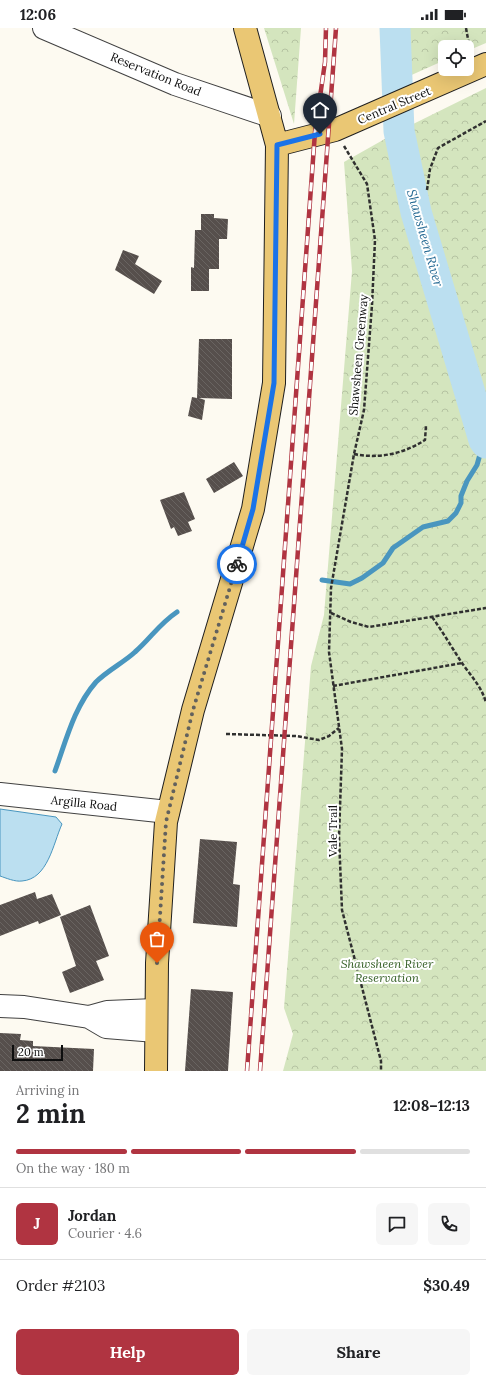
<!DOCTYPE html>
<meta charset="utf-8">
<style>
:root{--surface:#fff;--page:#f6f6f6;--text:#202124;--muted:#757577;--line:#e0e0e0;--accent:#b03441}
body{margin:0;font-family:Lora,serif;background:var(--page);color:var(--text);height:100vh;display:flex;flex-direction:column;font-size:15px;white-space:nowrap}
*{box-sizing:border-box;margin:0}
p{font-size:13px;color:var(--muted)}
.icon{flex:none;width:22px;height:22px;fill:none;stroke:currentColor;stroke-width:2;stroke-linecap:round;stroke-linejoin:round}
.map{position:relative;height:1043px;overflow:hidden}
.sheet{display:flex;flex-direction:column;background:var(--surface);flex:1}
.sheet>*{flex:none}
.tools{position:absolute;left:438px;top:12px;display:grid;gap:8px}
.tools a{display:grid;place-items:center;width:36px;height:36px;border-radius:6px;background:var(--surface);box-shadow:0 4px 16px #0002;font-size:20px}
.scale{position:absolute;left:12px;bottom:10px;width:51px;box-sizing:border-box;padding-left:4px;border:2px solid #0e0e0e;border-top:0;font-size:11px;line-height:14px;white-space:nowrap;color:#0e0e0e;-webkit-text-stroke:3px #fff;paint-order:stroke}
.pin{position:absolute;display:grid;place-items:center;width:34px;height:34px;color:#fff;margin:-41px -17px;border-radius:50% 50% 50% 0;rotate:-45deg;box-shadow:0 0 4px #0007}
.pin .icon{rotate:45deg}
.courier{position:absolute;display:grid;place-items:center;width:40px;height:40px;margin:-20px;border:3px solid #1a73e8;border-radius:50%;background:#fff;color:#222;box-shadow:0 1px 5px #0007}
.head em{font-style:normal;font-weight:800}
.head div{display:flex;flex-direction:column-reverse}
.head{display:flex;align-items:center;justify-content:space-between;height:68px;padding:0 16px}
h1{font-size:26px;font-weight:800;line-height:30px}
.bar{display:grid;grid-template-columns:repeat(4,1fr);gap:6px 4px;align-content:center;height:48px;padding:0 16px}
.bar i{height:5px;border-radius:3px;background:var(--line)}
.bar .current{background:var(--accent)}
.bar p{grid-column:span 4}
.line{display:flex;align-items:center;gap:10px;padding:0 16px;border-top:1px solid var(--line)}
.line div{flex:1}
.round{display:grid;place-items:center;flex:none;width:42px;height:42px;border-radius:6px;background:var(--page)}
.cta{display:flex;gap:8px;margin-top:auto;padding:8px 16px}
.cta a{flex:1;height:46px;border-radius:6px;background:var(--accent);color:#fff;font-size:16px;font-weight:800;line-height:46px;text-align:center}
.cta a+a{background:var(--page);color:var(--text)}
.status{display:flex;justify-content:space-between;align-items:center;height:28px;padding:0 20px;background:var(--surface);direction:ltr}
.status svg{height:11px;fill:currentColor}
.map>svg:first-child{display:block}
</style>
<div class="status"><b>12:06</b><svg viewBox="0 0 49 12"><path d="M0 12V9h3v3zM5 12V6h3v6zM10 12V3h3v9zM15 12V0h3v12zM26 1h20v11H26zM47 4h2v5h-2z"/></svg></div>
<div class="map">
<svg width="486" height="1043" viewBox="0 0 486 1043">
<defs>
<pattern id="park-crowns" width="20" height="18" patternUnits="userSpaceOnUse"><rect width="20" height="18" fill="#d4e5be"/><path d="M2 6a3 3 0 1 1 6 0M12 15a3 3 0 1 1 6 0" fill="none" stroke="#b5c3a2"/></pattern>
<pattern id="building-back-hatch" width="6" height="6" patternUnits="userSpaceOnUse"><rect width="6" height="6" fill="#564f4c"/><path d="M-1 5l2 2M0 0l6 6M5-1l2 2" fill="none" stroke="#696461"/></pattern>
</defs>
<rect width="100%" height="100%" fill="#fdfaf1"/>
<path fill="url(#park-crowns)" d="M 264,0 L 301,0 L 294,96 Z
M 402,0 L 486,0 L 486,15 L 467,23 L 467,19 L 445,19 L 445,32 L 387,58 Z
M 486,60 L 486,1043 L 283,1043 L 293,1006 L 284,980 L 311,638 L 324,587 L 352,243 L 344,134 L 399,103 Z"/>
<path fill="#bbdff0" stroke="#4996bf" d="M 0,781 L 56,789 L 62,796 C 53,816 48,851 22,853 C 15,854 6,850 0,848 Z"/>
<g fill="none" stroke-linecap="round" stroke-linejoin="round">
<path stroke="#4996bf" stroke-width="5" d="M 322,552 L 350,556 L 362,550 L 383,535 L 393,520 L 423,499 L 448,493 L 456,485 L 461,475 L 461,468 L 467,453 L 477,437 L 484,412
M 55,743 C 66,713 74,679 96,654 C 108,642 123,635 135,624 C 151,610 159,596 177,584"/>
<path stroke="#bbdff0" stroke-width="31" d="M 395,0 L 399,103 L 416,184 L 484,412 L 486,415"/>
</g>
<path fill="url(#building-back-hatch)" d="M 201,186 L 214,186 L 214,190 L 228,191 L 227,211 L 219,211 L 219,241 L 209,241 L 209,263 L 191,263 L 191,239 L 194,240 L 195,202 L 201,202 Z
M 123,222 L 139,228 L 135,236 L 162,253 L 154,266 L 115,242 Z
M 199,311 L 232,311 L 232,371 L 199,370 L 205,372 L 202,392 L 188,388 L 192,369 L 197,370 Z
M 234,434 L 243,448 L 214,465 L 206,451 Z
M 184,464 L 195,491 L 188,494 L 192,503 L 178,508 L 174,499 L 171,501 L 160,472 Z
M 200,811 L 237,814 L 233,856 L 240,857 L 237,899 L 193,895 Z
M 35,864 L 37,871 L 52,866 L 61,887 L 39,896 L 38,893 L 0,908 L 0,877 Z
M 90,877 L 109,928 L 96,933 L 104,952 L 70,965 L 62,944 L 76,938 L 60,889 Z
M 191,961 L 233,964 L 228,1043 L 185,1043 Z
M 0,1005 L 21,1006 L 20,1012 L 33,1013 L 33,1018 L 94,1021 L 93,1043 L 0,1043 Z"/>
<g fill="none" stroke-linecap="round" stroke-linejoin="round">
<defs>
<path id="minor" d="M 44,0 L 175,56 L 270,88
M 0,766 L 168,784
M 0,978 L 24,979 L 89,989 L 106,999 L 156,1003
M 89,989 L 107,984 L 155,982"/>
<path id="major" d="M 277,117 L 335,102 L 486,36
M 156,1043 L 157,935 L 166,794 L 193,682 L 253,481 L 274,355 L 277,117 L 245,0"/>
</defs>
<use href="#minor" stroke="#414141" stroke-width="24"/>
<use href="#major" stroke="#1f1f1f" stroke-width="24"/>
<path stroke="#303030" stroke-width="2.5" stroke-dasharray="4 2" stroke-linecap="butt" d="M 466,0 L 470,22
M 344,118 L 367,156 L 375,212 L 372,277 L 364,382 L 354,426 L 331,560 L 329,624 L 342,721 L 339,809 L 342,882 L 381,1033 L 381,1043
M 427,162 L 430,141 L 438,120 L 486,93
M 354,426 C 379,431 403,426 425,412 L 426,397
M 331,585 L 351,594 L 369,599 L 486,580
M 432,589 C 443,604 452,620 462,635 C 471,648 482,659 486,675
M 333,658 L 462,635
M 226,706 L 296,708 L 319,712 L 329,708 L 339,700"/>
<use href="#minor" stroke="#fff" stroke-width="22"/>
<use href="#major" stroke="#eac774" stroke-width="22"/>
<defs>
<path id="rail" d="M 247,1043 L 315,104 L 325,34 L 326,0
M 260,1043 L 336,0"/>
</defs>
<use href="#rail" stroke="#b03441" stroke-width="4.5"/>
<use href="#rail" stroke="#fff" stroke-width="3" stroke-dasharray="9" stroke-linecap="butt"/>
</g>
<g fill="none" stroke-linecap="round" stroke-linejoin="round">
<path stroke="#62615d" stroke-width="4" stroke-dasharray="0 7.2" d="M 157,935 L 166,794 L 193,682 L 237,536"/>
<path stroke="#1a73e8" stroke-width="5" d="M 237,536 L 253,481 L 274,355 L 277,117 L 320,106"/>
</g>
<g text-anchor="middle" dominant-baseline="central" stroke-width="4" stroke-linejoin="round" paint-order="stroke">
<g font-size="12" fill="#0e0e0e" stroke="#fff">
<text transform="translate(156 46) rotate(22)">Reservation Road</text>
<text transform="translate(394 77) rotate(-23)">Central Street</text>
<text transform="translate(358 327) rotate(-85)">Shawsheen Greenway</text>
<text transform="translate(84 775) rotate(6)">Argilla Road</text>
<text transform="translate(332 803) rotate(-90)">Vale Trail</text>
</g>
<g font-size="12" font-style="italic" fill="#345f25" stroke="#fff">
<text x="387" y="935">Shawsheen River<tspan x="387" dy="14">Reservation</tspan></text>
</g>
<g font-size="13" font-style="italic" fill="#246993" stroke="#fff">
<text transform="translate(425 210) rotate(74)">Shawsheen River</text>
</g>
</g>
</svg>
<div class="tools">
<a><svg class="icon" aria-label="locate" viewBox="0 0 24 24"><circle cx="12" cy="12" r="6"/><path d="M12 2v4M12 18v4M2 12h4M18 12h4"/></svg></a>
</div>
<div class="scale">20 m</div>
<div class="pin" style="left:157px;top:935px;background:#ea580c"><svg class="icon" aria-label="bag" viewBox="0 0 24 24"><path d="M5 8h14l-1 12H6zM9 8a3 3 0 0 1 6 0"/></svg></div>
<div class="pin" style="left:320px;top:106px;background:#1f2937"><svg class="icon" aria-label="home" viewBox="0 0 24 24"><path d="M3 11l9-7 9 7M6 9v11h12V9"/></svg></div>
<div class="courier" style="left:237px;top:536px"><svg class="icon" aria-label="bike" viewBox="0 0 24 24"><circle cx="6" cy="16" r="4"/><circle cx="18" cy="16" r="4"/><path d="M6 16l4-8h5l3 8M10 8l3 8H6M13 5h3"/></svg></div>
</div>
<section class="sheet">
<div class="head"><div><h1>2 min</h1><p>Arriving in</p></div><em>12:08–12:13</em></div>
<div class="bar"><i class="current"></i><i class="current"></i><i class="current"></i><i></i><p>On the way · 180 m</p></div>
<div class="line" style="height:72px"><b class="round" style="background:var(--accent);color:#fff">J</b><div><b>Jordan</b><p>Courier · 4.6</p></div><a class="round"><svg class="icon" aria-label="chat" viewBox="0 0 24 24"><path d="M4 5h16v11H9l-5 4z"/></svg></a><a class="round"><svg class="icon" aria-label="phone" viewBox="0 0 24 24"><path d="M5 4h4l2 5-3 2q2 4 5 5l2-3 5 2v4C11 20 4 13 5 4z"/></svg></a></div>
<div class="line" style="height:52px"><div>Order #2103</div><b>$30.49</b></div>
<div class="cta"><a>Help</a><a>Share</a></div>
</section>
